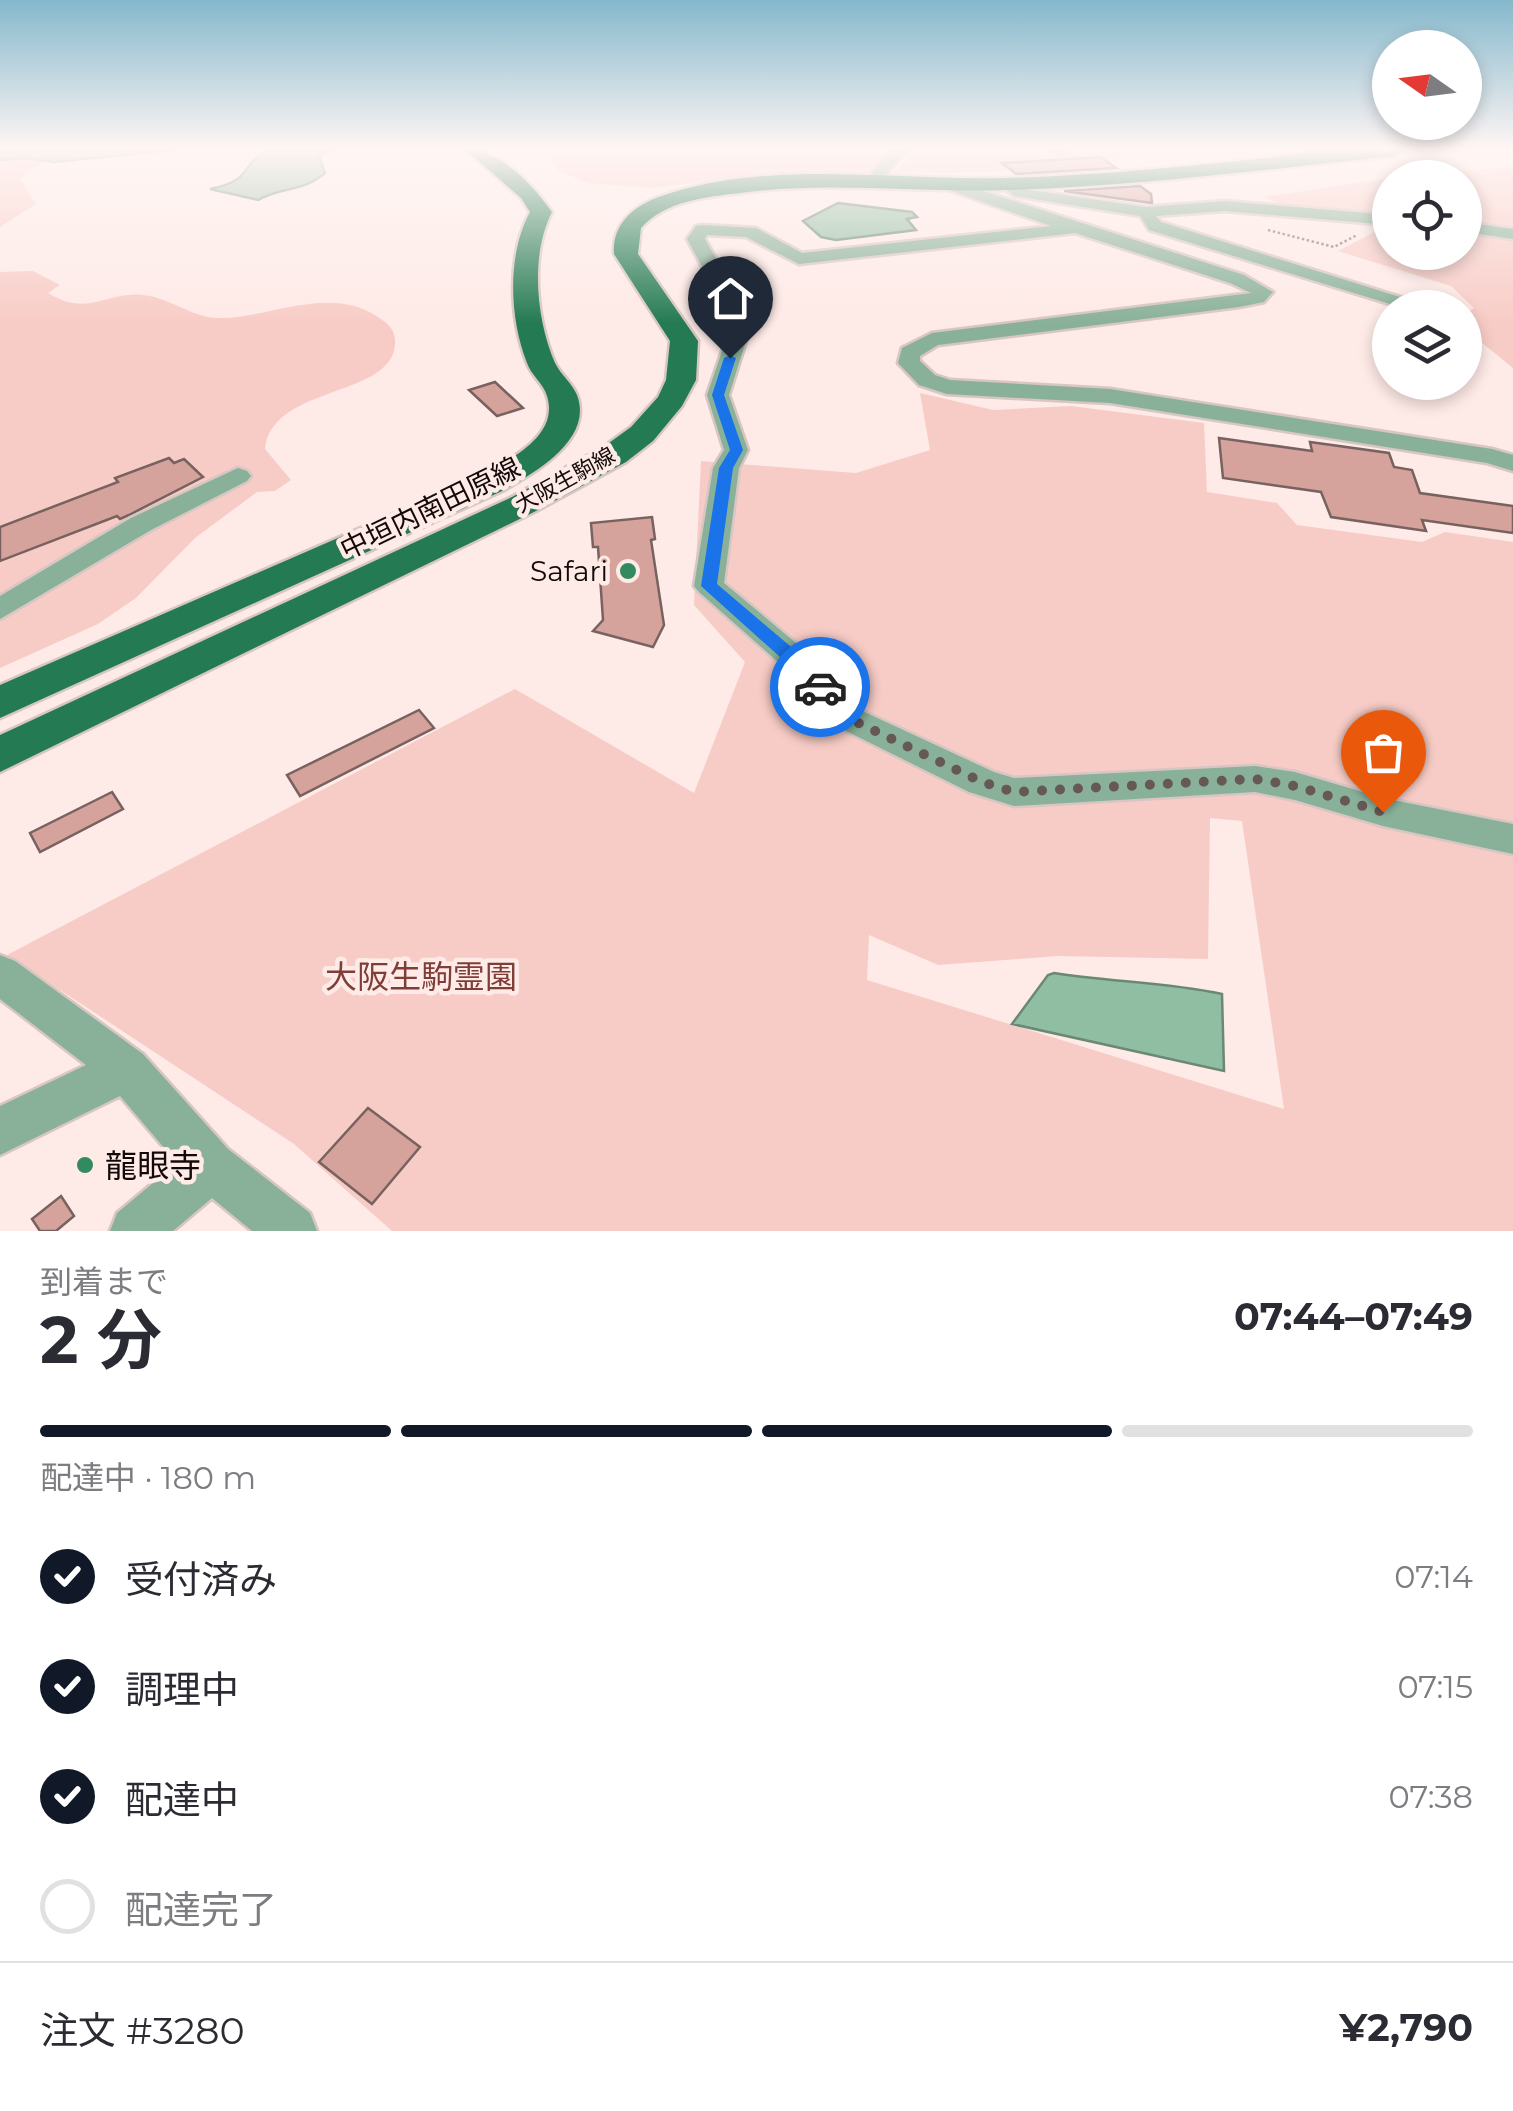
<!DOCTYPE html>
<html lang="ja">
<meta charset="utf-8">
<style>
:root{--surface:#fff;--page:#f7f7f7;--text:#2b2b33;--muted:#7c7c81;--line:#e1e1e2;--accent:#111827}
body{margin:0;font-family:Montserrat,"Noto Sans JP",sans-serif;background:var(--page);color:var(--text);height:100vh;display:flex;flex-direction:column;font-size:38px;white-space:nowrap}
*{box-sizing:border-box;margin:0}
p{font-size:32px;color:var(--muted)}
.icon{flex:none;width:55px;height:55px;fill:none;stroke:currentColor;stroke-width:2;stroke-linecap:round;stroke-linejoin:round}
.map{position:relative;height:1231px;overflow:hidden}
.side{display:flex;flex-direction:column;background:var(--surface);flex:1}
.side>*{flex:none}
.needle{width:65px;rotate:284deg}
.tools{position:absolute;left:1372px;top:30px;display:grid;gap:20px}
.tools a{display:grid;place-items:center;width:110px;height:110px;border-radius:50%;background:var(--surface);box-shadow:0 5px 15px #0003;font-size:50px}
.pin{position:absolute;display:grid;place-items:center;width:85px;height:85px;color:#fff;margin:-102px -42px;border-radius:50% 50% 50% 0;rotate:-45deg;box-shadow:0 0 10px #0007}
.pin .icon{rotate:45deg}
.courier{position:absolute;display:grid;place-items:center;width:100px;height:100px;margin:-50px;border:8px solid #1a73e8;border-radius:50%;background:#fff;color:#222;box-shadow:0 2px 12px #0007}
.head em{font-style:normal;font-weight:700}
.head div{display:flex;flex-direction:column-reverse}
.head{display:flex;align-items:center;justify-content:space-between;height:170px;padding:0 40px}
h1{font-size:65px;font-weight:700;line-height:75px}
.bar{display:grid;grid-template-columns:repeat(4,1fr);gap:15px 10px;align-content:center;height:120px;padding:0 40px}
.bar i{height:12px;border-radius:8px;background:var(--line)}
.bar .selected{background:var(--accent)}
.bar p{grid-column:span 4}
.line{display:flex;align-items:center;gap:25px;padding:0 40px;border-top:2px solid var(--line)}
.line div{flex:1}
ol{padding:0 40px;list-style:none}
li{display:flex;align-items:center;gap:30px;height:110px}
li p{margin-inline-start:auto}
li .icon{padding:10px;border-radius:50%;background:var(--accent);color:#fff;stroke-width:4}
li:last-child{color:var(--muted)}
li i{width:55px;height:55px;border:5px solid var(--line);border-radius:50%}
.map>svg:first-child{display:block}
</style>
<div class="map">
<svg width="1513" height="1231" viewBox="0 0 1513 1231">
<rect width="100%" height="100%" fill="#feeae7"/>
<path fill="#f8ccc6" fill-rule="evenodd" d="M 0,150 L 58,150 L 20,179 L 36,204 L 0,227 Z
M 541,150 L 895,150 L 875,173 L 747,176 L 652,188 L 588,183 L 559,171 Z
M 916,150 L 1209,150 L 989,172 L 894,173 Z
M 1513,167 L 1513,368 L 1465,329 L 1465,314 L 1474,308 L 1451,286 L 1338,251 L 1388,225 L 1293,209 L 1264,197 L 1390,178 L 1390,252 L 1465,252 L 1465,178 L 1395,177 Z
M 33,271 L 60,285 L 48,293 C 89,318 106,291 143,295 C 172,298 192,319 222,318 C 273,317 330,285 378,317 C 388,324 394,328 395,340 C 398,399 272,383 265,449 L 291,480 L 275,491 L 257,492 L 195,538 L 136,598 L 98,624 L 0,668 L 0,272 Z
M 920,393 L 993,410 L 1071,406 L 1204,423 L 1207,492 L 1277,503 L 1297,525 L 1422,542 L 1445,532 L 1513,542 L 1513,1231 L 392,1231 L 294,1144 L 7,955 L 515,689 L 694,793 L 745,662 L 694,605 L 701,461 L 856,473 L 930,450 ZM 1210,818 L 1242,821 L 1284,1109 L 867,980 L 869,935 L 938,965 L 1058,956 L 1208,959 Z"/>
<path fill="#90bea3" stroke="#6a8875" stroke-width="2.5" d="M 36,150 L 171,150 L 54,162 L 25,158 L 0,160 L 0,152 Z
M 267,150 L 330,150 L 319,156 L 325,173 C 301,193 282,186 258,200 L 210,189 C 255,180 239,165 267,150 Z
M 838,203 L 912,212 L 917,217 L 907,219 L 916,230 L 836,240 L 821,237 L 803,221 Z
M 1054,973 C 1110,982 1167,982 1222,994 L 1224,1071 L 1012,1024 L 1048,975 Z"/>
<path fill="#d6a29c" stroke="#78625f" stroke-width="2.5" d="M 1101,157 L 1116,168 L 1016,174 L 1002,163 Z
M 1140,186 L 1151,194 L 1152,203 L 1064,191 Z
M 495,382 L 523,408 L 497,416 L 469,390 Z
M 1219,438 L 1312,451 L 1310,442 L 1389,453 L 1394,467 L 1412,470 L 1420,493 L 1513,506 L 1513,533 L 1422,520 L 1426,531 L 1331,517 L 1321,492 L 1223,478 Z
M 169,458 L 174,463 L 184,459 L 203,477 L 129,515 L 120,519 L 117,516 L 0,561 L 0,527 L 118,482 L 115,478 Z
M 652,517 L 655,539 L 651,540 L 664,625 L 653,647 L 593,631 L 603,620 L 598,547 L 593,547 L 591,523 Z
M 419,710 L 434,728 L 300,796 L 287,775 Z
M 112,792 L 123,809 L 40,852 L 30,833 Z
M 368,1108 L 420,1147 L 372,1204 L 319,1162 Z
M 61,1196 L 74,1216 L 56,1231 L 40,1231 L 32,1219 Z"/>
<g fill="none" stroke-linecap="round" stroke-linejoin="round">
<defs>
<path id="minor" d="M 892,150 L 907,150 L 887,174 L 888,188 L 876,188 L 871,173 Z
M 1050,150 L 1065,150 L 1066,152 L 1059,156 Z
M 1008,181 L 1024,189 L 1145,207 L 1225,201 L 1390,215 L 1390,225 L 1225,211 L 1156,216 L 1161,222 L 1435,308 L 1403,308 L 1149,230 L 1140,216 L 1014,196 L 1000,186 Z
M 943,182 L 955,182 L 1244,275 L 1273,292 L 1264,302 L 1239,307 L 938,345 L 920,356 L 920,361 L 935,375 L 950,380 L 1110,389 L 1492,449 L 1513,455 L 1513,471 L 1487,463 L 1110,403 L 947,394 L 919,385 L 898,363 L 902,348 L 932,333 L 1251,293 L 1230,283 L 1075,233 L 799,264 L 746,237 L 707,235 L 705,239 L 752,322 L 729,395 L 748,450 L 739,468 L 724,583 L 808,653 L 858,709 L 994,772 L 1014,778 L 1255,766 L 1295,772 L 1383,798 L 1513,824 L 1513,854 L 1383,826 L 1295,800 L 1255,792 L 1014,806 L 969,792 L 834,725 L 786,669 L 699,592 L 694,586 L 713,468 L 724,450 L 707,395 L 732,322 L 687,239 L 696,226 L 702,225 L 756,228 L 802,253 L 1051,226 L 943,188 Z
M 1465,222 L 1513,229 L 1513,239 L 1465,232 Z
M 238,468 L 247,471 L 251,476 L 247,481 L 151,530 L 0,619 L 0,596 L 131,518 Z
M 0,955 L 15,961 L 143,1054 L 228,1149 L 310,1213 L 317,1231 L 252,1231 L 212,1198 L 173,1231 L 110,1231 L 117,1213 L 177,1163 L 120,1096 L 0,1155 L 0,1106 L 86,1065 L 0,999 Z"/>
<path id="major" d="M 466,150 C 501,150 532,184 552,212 C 530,255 536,319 555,363 C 561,375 572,383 577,395 C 594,440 533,474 502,491 L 0,718 L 0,685 L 478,477 C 507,461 560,437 547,396 C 543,383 531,375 527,363 C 509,317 507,254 530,212 L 521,198 Z
M 1338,150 L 1405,150 L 1396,156 C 1267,169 1138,186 1007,190 C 919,193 828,181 740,193 C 706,197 665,201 641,228 L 638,254 L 698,341 L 696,380 L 682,406 L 653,441 L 626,462 L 536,511 L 0,772 L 0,735 L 512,497 L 602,448 L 631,427 L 658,397 L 666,380 L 670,341 L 614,254 C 612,226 631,208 656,198 C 765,158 891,181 1004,178 C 1116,175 1227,162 1338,150 Z"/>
</defs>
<use href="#minor" stroke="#d8c6c3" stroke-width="5"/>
<use href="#major" stroke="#d8c6c3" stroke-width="5"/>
<path stroke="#857775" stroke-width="2.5" stroke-dasharray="2.5 2.5" stroke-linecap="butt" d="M 1268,230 L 1334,247 L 1357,235"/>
<use href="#minor" fill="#89b199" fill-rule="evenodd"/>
<use href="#major" fill="#247b53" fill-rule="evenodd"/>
</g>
<linearGradient id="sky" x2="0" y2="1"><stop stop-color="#85b8cc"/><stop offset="0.46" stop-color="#fff6f4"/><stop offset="1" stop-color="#fff6f4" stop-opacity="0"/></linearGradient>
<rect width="1513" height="323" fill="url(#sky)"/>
<path fill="#1a73e8" d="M 730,355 L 736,358 L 724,395 L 743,450 L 733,468 L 717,584 L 803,657 L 829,687 L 820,693 L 701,586 L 719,468 L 730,450 L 712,395 L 724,358 Z"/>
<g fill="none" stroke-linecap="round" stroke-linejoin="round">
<path stroke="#655857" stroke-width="10" stroke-dasharray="0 18" d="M 820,687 L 846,717 L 982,782 L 1014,792 L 1255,779 L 1295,786 L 1383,812"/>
</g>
<g fill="#328b60" stroke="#feeae7" stroke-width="4">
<circle cx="628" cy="571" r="10"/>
<circle cx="85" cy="1165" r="10"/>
</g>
<g text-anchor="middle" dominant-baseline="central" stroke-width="9" stroke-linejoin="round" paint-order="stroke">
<g font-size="22" fill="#120a09" stroke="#feeae7">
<text transform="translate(565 480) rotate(-29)">大阪生駒線</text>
</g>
<g font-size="28" fill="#120a09" stroke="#feeae7">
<text transform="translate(430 508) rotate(-26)">中垣内南田原線</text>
</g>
<g font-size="28" fill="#120a09" stroke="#feeae7" text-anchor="end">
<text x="608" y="571">Safari</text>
</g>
<g font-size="32" fill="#7f3d37" stroke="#feeae7">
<text x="421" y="976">大阪生駒霊園</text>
</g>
<g font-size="32" fill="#120a09" stroke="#feeae7" text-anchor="start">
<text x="105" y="1165">龍眼寺</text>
</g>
</g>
</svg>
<div class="tools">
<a><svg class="needle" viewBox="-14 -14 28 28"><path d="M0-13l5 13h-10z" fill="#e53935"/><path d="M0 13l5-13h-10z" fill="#7c7c81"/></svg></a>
<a><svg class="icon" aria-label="locate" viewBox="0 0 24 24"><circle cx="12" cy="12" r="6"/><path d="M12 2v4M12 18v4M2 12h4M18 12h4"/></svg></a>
<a><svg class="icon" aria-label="layers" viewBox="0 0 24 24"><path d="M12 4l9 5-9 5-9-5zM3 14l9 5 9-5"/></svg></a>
</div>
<div class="pin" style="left:1383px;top:812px;background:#ea580c"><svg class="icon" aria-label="bag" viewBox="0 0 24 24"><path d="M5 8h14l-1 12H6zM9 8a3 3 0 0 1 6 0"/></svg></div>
<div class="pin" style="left:730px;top:358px;background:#1f2937"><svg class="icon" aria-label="home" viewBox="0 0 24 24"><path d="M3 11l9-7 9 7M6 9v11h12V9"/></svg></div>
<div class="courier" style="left:820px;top:687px"><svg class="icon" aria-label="car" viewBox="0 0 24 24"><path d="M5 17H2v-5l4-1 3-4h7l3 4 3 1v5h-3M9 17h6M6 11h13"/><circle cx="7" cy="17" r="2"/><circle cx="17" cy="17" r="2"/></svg></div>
</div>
<section class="side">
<div class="head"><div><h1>2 分</h1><p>到着まで</p></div><em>07:44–07:49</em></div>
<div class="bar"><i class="selected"></i><i class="selected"></i><i class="selected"></i><i></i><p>配達中 · 180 m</p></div>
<ol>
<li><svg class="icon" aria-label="check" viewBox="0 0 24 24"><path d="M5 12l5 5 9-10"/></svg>受付済み<p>07:14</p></li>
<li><svg class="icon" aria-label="check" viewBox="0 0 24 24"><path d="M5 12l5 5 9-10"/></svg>調理中<p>07:15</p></li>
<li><svg class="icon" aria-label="check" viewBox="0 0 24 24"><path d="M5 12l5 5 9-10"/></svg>配達中<p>07:38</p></li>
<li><i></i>配達完了</li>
</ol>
<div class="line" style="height:130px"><div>注文 #3280</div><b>¥2,790</b></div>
</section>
